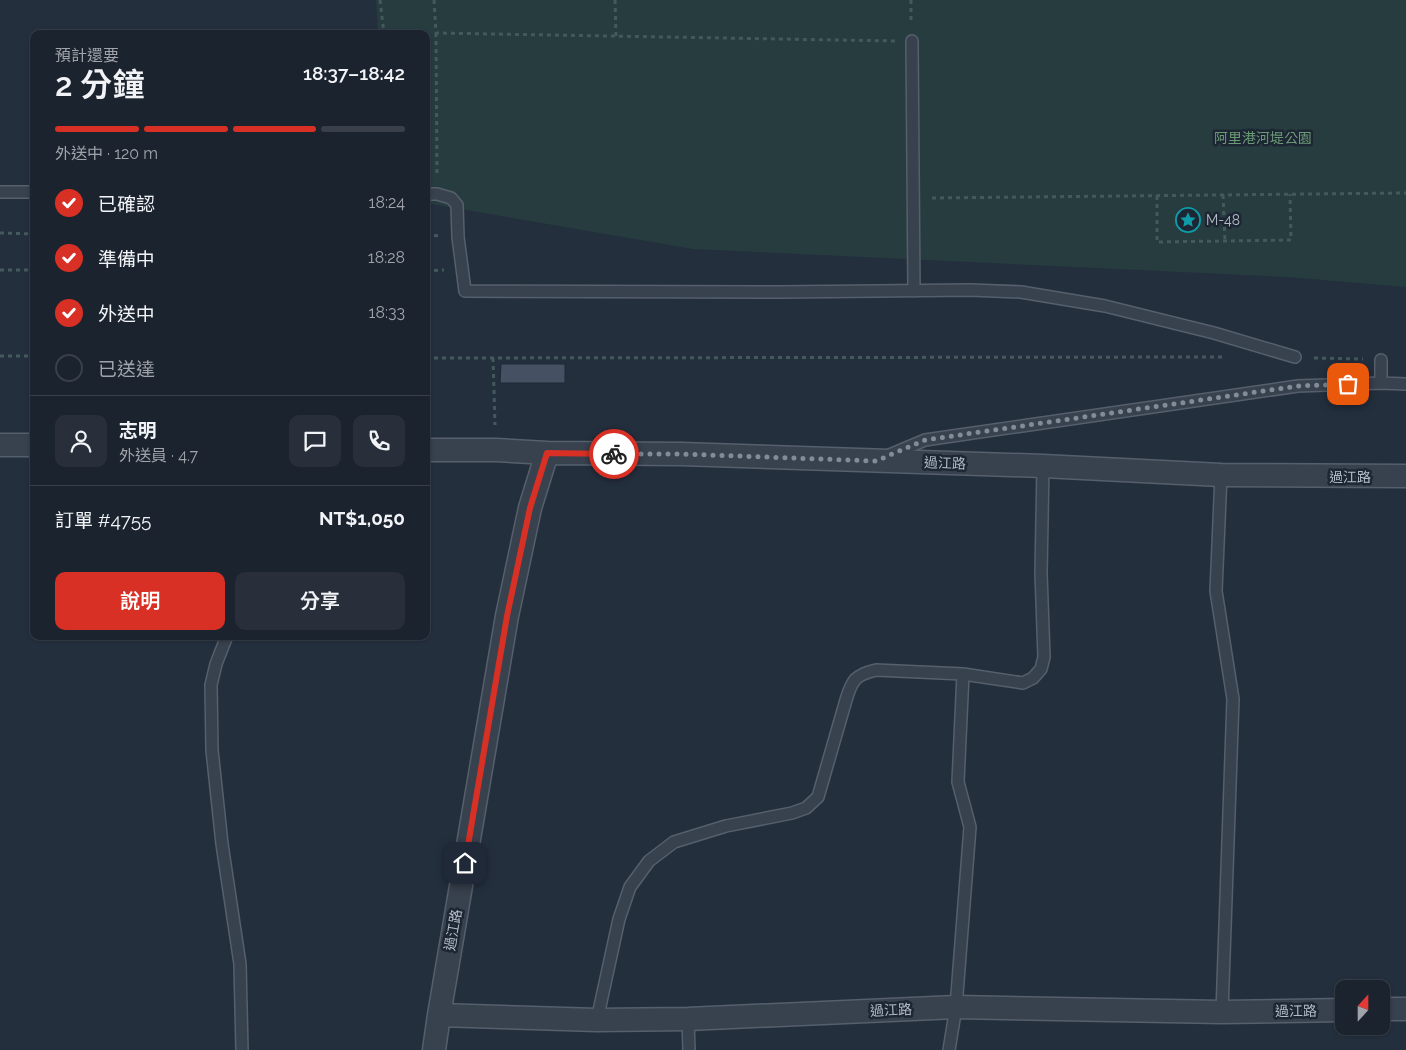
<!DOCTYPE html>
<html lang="zh-TW">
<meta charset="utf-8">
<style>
:root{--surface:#1b232e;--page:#282f3a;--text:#f1f3f6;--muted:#a0a4aa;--line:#39404a;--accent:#d93025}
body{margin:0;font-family:Raleway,"Noto Sans TC",sans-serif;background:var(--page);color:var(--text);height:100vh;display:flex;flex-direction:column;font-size:19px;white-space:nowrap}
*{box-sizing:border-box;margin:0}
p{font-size:16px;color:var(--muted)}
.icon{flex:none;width:28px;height:28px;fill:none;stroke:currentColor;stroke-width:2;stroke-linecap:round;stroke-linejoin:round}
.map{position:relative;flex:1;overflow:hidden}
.panel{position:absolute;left:30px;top:30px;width:400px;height:610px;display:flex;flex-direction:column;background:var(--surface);border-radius:10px;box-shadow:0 1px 4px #0004,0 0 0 1px var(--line)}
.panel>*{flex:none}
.needle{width:32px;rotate:21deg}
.fabs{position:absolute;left:1335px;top:980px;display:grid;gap:10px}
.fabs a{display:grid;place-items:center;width:55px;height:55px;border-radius:10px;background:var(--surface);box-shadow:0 1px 4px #0004,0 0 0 1px var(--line);font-size:25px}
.pin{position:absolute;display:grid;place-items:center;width:42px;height:42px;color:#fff;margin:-21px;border-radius:10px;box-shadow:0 2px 8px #0006}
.courier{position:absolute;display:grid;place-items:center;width:50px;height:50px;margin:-25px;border:4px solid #d93025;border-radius:50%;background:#fff;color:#222;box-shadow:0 1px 6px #0007}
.summary em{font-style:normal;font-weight:600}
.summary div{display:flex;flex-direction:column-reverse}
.summary{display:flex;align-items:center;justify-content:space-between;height:85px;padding:0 25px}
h1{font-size:32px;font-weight:600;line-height:38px}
.bar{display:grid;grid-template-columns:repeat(4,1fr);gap:8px 5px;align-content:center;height:60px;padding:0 25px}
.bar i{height:6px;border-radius:4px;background:var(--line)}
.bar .active{background:var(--accent)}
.bar p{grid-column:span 4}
.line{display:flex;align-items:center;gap:12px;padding:0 25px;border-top:1px solid var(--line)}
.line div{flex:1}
.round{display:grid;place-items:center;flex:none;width:52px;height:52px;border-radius:10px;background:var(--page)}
ol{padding:0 25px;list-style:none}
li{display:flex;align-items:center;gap:15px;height:55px}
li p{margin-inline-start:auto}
li .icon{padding:5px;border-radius:50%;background:var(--accent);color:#fff;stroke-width:4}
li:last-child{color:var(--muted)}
li i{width:28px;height:28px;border:2px solid var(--line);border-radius:50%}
.cta{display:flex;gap:10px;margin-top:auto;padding:10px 25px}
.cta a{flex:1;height:58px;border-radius:10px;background:var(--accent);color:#fff;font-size:20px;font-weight:600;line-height:58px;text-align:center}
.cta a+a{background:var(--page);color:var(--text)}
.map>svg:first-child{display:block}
</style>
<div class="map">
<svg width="1406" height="1050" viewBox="0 0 1406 1050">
<rect width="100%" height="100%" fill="#242f3e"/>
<path fill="#263c3f" d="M 376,0 L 1406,0 L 1406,287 L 1287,277 L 693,249 L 426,203 L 426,34 L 378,34 Z"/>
<path fill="#455162" stroke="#1f2835" d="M 501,364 L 565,364 L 565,383 L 500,383 Z"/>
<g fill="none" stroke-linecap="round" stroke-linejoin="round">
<defs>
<path id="service" d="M 912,41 L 914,291
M 0,192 L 34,192
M 426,194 L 437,194 L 451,198 L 457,205 L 458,237 L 465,291 L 781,292 L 971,290 L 1021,292 L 1105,306 L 1214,333 L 1295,357
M 1381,383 L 1381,360
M 887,456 L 925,440 L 1298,386 L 1381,383 L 1406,384
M 1221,475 L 1216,591 L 1233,699 L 1222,1012
M 227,636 L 216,664 L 211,685 L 212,750 L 222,844 L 240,964 L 242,1050
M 688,1019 L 689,1050
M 597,1020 L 619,919 L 630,887 L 649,861 L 674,842 L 726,826 L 792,813 L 806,808 L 818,797 L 846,700 C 852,680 855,675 876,670 L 963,674 L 1023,683 L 1033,678 L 1041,669 L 1044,657 L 1041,573 L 1043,466
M 949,1050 L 956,1007 L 970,827 L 958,782 L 963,674"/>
<path id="minor" d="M 0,445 L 34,445
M 426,450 L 496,450 L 547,453 L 681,454 L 1043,466 L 1221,475 L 1406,476
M 1381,1009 L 1406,1009
M 439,1015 L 597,1020 L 688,1019 L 956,1007 L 1222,1012 L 1344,1010
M 434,1050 L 439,1015 L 507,616 L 530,508 L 547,453"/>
</defs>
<use href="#service" stroke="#565f6c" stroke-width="14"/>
<use href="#minor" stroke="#565f6c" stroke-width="25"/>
<path stroke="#44595c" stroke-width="3" stroke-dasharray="4 4" stroke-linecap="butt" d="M 380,0 L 384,34
M 434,0 L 436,33 L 895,41
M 615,0 L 616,36
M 911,0 L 911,22
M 436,33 L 437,175
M 1223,195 L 1225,241
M 1157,196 L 1157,242 L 1291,240 L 1290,194
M 932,198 L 1406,193
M 0,233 L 34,234
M 426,235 L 440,236
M 0,270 L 34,270
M 426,271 L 444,270
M 0,356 L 34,356
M 426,358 L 1223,357
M 493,358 L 495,425
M 1314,358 L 1363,359"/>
<use href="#service" stroke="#38414e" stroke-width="11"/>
<use href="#minor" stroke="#38414e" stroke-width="22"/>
</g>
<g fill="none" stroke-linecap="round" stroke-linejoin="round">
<path stroke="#828b98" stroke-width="5" stroke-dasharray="0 9" d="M 614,454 L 681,454 L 876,461 L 925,440 L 1298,386 L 1348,384"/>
<path stroke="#d93025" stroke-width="6" d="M 465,863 L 507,616 L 530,508 L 547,453 L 614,454"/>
</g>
<defs>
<symbol id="sight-ring" viewBox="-11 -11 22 22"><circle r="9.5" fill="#1d2633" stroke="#0f9aa8" stroke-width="1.5"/><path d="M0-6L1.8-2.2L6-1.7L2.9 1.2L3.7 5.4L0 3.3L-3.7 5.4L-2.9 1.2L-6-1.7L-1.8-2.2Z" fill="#0f9aa8"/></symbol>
</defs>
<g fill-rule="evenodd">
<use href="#sight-ring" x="1174" y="206" width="28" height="28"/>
</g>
<g text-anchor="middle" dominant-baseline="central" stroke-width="5" stroke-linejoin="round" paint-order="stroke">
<g font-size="14" fill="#6b9a76" stroke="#1d2633">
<text x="1263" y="138">阿里港河堤公園</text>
</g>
<g font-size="14" fill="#b4bcc9" stroke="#1d2633" text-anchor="start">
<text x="1206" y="220">M-48</text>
</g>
<g font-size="14" fill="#b4bcc9" stroke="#1d2633">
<text transform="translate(945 463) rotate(2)">過江路</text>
<text x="1350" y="477">過江路</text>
<text transform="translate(453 930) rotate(-80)">過江路</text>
<text transform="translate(891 1010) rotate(-3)">過江路</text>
<text transform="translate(1296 1011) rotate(-1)">過江路</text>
</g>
</g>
</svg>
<div class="fabs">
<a><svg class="needle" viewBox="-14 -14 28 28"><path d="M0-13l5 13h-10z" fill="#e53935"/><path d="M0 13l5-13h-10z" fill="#a0a4aa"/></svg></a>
</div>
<div class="pin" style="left:1348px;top:384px;background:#ea580c"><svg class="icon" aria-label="bag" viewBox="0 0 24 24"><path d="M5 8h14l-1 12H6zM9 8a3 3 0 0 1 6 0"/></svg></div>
<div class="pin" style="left:465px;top:863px;background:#1f2937"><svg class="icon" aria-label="home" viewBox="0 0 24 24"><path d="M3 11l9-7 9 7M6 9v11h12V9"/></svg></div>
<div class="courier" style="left:614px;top:454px"><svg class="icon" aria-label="bike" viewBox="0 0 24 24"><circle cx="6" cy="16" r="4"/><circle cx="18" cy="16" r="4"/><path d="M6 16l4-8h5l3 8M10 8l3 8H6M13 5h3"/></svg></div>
<section class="panel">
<div class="summary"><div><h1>2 分鐘</h1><p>預計還要</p></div><em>18:37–18:42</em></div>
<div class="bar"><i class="active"></i><i class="active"></i><i class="active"></i><i></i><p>外送中 · 120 m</p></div>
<ol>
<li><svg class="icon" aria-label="check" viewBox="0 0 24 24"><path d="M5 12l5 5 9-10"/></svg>已確認<p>18:24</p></li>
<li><svg class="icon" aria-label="check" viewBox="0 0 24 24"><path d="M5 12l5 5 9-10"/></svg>準備中<p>18:28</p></li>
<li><svg class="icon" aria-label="check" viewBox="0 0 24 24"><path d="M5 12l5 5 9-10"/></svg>外送中<p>18:33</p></li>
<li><i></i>已送達</li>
</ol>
<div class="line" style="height:90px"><a class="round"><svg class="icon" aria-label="person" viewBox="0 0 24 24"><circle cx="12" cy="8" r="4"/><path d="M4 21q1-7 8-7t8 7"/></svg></a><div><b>志明</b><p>外送員 · 4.7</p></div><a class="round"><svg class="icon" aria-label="chat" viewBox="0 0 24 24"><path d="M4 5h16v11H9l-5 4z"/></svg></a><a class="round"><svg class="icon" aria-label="phone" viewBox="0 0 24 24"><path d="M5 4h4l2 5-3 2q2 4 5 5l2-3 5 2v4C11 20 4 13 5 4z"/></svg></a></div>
<div class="line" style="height:65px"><div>訂單 #4755</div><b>NT$1,050</b></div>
<div class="cta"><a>說明</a><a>分享</a></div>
</section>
</div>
